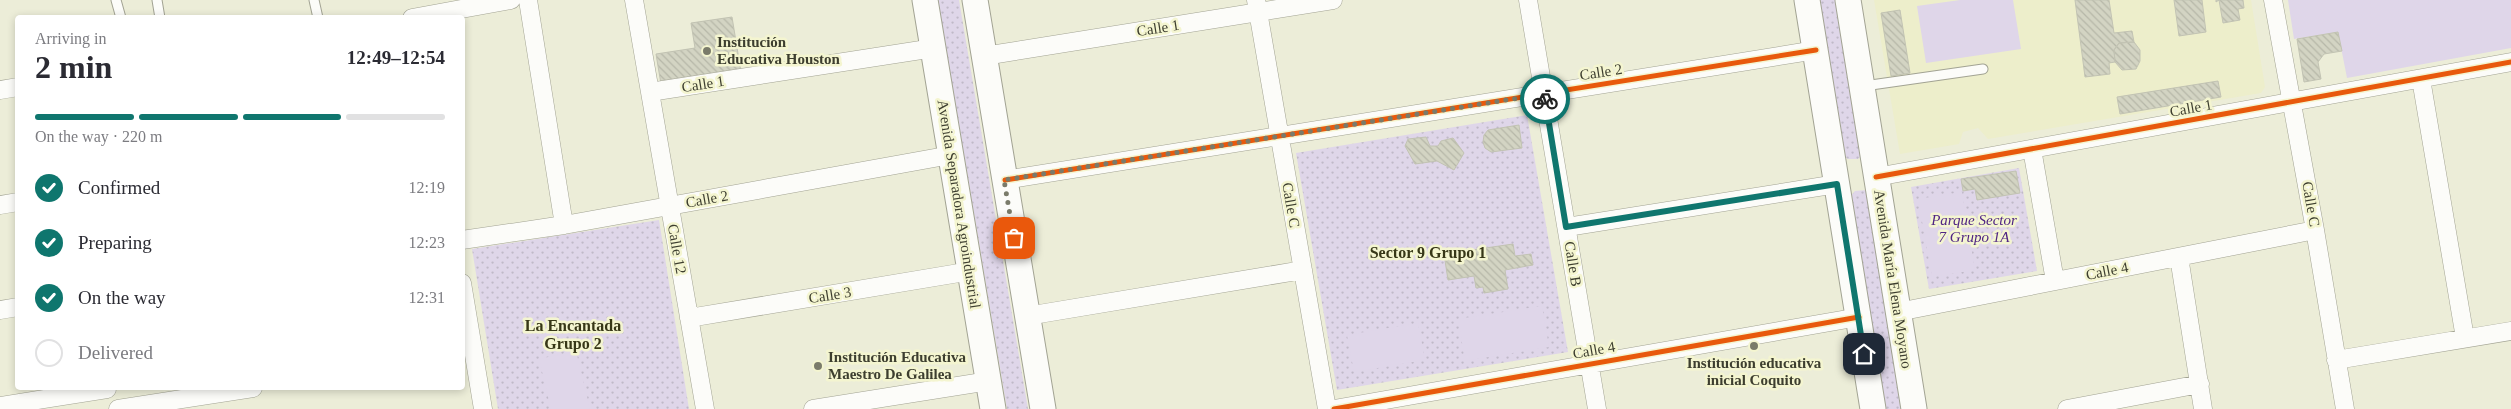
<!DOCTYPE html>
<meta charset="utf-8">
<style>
:root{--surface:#fff;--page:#f7f7f7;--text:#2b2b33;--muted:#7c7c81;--line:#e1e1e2;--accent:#0f766e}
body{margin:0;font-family:"Times New Roman",serif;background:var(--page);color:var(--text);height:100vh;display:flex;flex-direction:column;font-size:19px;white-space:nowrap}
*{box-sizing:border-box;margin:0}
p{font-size:16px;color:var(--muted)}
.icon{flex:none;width:28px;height:28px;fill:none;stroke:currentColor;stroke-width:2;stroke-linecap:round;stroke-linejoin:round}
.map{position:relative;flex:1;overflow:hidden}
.sheet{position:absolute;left:15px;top:15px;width:450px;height:375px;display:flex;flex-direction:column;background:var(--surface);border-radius:5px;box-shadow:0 2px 8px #0003}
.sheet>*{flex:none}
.pin{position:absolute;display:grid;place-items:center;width:42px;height:42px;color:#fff;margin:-21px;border-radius:10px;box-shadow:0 2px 8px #0006}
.courier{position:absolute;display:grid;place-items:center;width:50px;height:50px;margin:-25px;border:4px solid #0f766e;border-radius:50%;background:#fff;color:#222;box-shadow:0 1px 6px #0007}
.summary em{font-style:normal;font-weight:800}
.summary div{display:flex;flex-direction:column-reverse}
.summary{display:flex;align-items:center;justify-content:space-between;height:85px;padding:0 20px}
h1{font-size:32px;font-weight:800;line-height:38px}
.bar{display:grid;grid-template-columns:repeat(4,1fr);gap:8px 5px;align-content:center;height:60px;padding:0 20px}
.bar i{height:6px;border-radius:4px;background:var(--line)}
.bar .on{background:var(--accent)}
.bar p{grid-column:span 4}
ol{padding:0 20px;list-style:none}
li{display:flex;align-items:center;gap:15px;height:55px}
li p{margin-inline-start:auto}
li .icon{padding:5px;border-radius:50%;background:var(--accent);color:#fff;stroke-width:4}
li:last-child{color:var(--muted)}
li i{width:28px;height:28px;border:2px solid var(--line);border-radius:50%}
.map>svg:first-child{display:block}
</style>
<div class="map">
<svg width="2511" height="409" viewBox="0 0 2511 409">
<defs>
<pattern id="green-dots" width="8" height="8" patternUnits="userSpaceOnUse" patternTransform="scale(1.25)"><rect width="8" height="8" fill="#dfd6e9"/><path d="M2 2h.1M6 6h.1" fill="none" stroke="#c0b9c8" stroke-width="1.8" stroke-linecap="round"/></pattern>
<pattern id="building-back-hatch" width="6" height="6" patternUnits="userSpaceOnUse" patternTransform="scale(1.25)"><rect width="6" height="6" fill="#d3d4c3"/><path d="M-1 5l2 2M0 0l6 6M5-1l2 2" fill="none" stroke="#b6b7a8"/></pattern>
</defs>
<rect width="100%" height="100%" fill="#ecedd8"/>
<path fill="#edeecb" d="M 1874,0 L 2251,0 L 2265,87 L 2261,93 L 1988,139 L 1978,128 L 1963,132 L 1959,144 L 1900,154 Z"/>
<path fill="url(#green-dots)" d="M 938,0 L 959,0 L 1028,409 L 1007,409 Z
M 1815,0 L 1838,0 L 1864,153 L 1858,159 L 1848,159 L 1841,154 Z
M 1527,115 L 1568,352 L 1337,390 L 1296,153 Z
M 2019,168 L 2037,271 L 1929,289 L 1911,187 Z
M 1867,190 L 1908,409 L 1884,409 L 1849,198 L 1855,191 Z
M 659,220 L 689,409 L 498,409 L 472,249 Z"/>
<path fill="#dfd6e9" d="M 1960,0 L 2013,0 L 2021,49 L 1926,63 L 1917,6 Z
M 2288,0 L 2511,0 L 2511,48 L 2347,78 L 2338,32 L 2294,39 Z
M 1962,192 L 1975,270 L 1932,277 L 1918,199 Z
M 1542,306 L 1549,347 L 1465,361 L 1458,319 Z
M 1418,323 L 1425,360 L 1354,372 L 1347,335 Z
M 576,351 L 590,409 L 551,409 L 539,359 Z"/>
<path fill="url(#building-back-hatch)" stroke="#c2c3b3" d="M 2075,0 L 2109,0 L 2114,33 L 2132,31 L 2134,42 L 2119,43 L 2114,50 L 2115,62 L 2109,63 L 2110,74 L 2085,77 Z
M 2174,0 L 2202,0 L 2206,32 L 2179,36 Z
M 2216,0 L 2243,0 L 2244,8 L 2238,9 L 2240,20 L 2223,23 L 2219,0 L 2216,2 Z
M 1900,10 L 1910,73 L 1891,76 L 1881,13 Z
M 732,17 L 741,72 L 661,84 L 656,54 L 695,48 L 691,23 Z
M 2338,32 L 2342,51 L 2324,54 L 2318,62 L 2321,79 L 2304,82 L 2297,39 Z
M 2134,42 L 2140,50 L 2140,61 L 2136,69 L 2122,70 L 2115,62 L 2114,50 L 2119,43 Z
M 2218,81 L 2221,97 L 2120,114 L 2117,97 Z
M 1519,125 L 1522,148 L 1491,152 L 1485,148 L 1483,142 L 1484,135 L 1488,130 Z
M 1426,137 L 1430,146 L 1438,146 L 1441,141 L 1453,138 L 1464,153 L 1454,170 L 1437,161 L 1415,164 L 1405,146 L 1408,139 Z
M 2016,171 L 2020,193 L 1977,200 L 1975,189 L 1963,191 L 1961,179 Z
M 1513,244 L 1515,256 L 1531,254 L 1533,265 L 1505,270 L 1508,289 L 1484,293 L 1483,287 L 1476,288 L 1474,276 L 1448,280 L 1444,254 Z"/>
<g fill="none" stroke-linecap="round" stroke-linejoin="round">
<defs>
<path id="lane" d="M 116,0 L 121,18
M 157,0 L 160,18
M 314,0 L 318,18
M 1864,86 L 1983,69"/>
<path id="street" d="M 528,0 L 564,225
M 634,0 L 705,409
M 1256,0 L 1327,409
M 1528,0 L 1597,409
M 2273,0 L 2315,230 L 2345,409
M 412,18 L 511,0
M 984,56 L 1333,0
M 2421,79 L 2465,338
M 0,90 L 18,87
M 650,92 L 934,48
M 2032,149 L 2055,281
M 1876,177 L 2511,62
M 1005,180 L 1816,50
M 0,205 L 18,202
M 1567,227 L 1837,184
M 462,240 L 564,225 L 951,155
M 2179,257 L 2203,409
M 462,283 L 483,409
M 0,310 L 18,307
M 1898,312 L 2315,230
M 1027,316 L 1303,270
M 689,318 L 971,271
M 2336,360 L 2511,331
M 0,406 L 107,389
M 118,409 L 253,388
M 813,409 L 989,381
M 1334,409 L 1859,317
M 2067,409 L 2200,384"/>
<path id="secondary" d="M 925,0 L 993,409
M 975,0 L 1043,409
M 1807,0 L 1873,409
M 1848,0 L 1914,409"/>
</defs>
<use href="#lane" stroke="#a2a393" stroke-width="11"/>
<use href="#street" stroke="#a2a393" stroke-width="19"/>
<use href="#secondary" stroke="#a2a393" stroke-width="27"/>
<use href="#lane" stroke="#fcfcf9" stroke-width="9"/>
<use href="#street" stroke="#fcfcf9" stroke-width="18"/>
<use href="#secondary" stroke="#fcfcf9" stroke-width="25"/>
<defs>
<path id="cycleway" d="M 1876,177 L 2511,62
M 1005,180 L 1816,50
M 1334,409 L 1859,317"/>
</defs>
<use href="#cycleway" stroke="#f4f5d0" stroke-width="8"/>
<use href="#cycleway" stroke="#e8590c" stroke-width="5"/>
</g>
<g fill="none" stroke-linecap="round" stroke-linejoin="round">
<path stroke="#7a7b6a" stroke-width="5" stroke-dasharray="0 9" d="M 1014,238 L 1004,180 L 1544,94 L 1545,99"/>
<path stroke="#0f766e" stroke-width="6" d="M 1545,99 L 1566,227 L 1837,184 L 1864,354"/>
</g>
<g fill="#7a7b6a" stroke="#f4f5d0" stroke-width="2">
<circle cx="707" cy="51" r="5"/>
<circle cx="1754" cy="346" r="5"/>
<circle cx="818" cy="366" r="5"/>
</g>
<g text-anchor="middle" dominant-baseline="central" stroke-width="5" stroke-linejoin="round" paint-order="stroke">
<g font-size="15" fill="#3d3e2f" stroke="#f4f5d0">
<text transform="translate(1158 28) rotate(-9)">Calle 1</text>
<text transform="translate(1601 72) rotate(-9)">Calle 2</text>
<text transform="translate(703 84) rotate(-9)">Calle 1</text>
<text transform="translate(2191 108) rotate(-10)">Calle 1</text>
<text transform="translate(707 199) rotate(-10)">Calle 2</text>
<text transform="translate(959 204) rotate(81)">Avenida Separadora Agroindustrial</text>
<text transform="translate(2311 204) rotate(80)">Calle C</text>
<text transform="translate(1291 205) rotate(80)">Calle C</text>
<text transform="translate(677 249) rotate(80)">Calle 12</text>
<text transform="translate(1573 264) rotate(81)">Calle B</text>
<text transform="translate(2107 271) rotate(-11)">Calle 4</text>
<text transform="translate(1893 279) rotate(81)">Avenida María Elena Moyano</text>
<text transform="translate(830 295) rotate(-9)">Calle 3</text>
<text transform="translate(1594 350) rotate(-10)">Calle 4</text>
</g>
<g font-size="15" font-weight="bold" fill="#3d3e2f" stroke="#f4f5d0" text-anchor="start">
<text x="717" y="42">Institución<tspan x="717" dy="17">Educativa Houston</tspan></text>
<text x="828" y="357">Institución Educativa<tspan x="828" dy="17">Maestro De Galilea</tspan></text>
<text x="1754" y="363" text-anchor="middle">Institución educativa<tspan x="1754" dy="17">inicial Coquito</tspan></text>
</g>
<g font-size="15" font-style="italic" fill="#502583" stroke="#f4f5d0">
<text x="1974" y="220">Parque Sector<tspan x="1974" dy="17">7 Grupo 1A</tspan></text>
</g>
<g font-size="16" font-weight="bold" fill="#373717" stroke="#f4f5d0">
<text x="1428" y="252">Sector 9 Grupo 1</text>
<text x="573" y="325">La Encantada<tspan x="573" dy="18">Grupo 2</tspan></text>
</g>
</g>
</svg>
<div class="pin" style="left:1014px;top:238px;background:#ea580c"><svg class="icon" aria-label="bag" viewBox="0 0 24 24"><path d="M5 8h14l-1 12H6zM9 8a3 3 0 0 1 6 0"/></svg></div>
<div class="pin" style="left:1864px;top:354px;background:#1f2937"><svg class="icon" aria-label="home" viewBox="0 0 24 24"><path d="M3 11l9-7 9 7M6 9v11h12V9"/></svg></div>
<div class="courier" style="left:1545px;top:99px"><svg class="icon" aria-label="bike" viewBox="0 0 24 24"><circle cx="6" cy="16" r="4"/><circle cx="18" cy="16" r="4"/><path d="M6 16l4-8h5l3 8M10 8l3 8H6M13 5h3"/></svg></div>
<section class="sheet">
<div class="summary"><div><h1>2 min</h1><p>Arriving in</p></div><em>12:49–12:54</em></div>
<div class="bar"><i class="on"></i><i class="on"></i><i class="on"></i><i></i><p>On the way · 220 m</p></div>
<ol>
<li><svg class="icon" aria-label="check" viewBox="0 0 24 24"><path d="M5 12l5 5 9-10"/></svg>Confirmed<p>12:19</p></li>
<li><svg class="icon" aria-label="check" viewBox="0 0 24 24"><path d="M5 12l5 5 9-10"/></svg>Preparing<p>12:23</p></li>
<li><svg class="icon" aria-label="check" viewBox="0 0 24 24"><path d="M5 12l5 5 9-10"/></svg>On the way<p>12:31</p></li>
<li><i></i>Delivered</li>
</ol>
</section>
</div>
